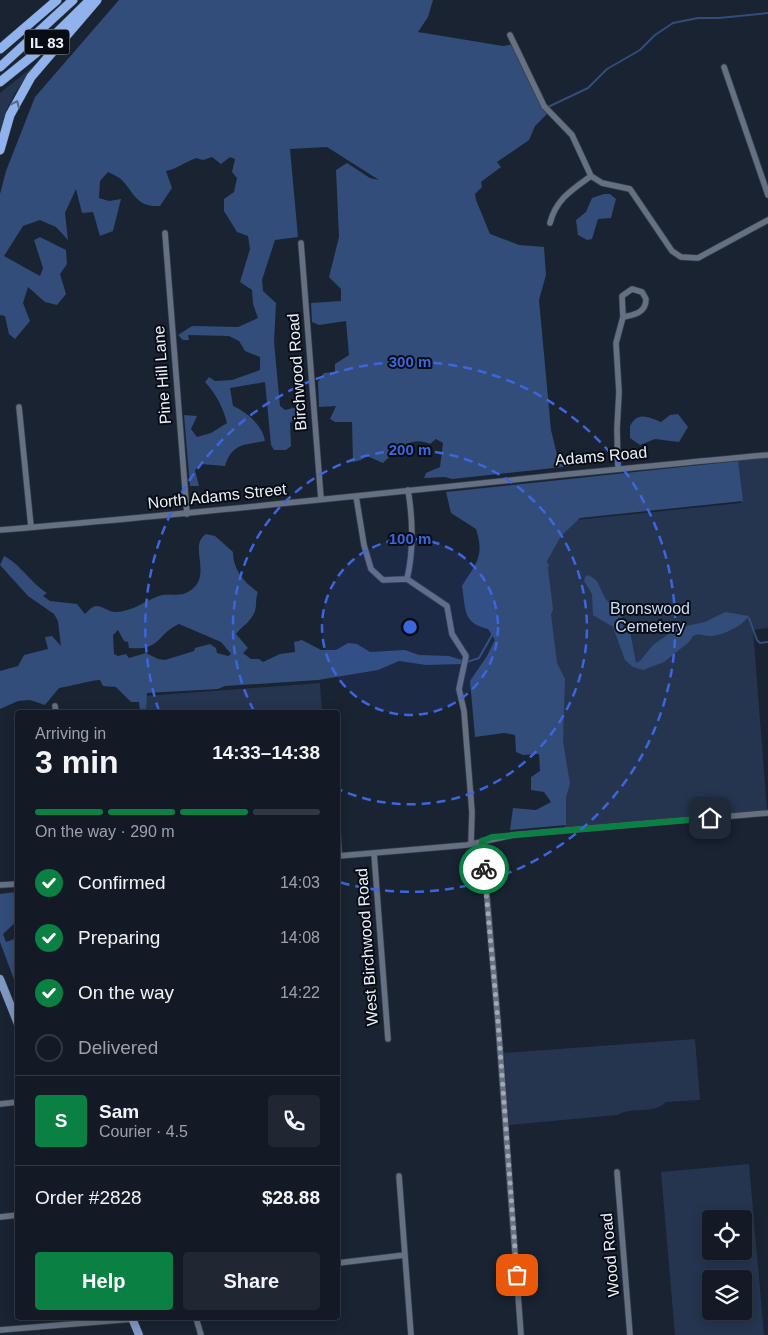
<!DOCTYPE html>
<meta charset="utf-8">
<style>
:root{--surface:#131a26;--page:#202732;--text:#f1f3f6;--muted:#9da1a7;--line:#323843;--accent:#0b8043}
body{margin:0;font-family:Arial,sans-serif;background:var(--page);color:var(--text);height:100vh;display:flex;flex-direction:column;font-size:19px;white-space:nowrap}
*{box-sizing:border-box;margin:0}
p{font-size:16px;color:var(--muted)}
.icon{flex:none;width:28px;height:28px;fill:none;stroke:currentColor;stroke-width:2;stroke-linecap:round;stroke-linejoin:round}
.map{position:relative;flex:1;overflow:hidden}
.sheet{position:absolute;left:15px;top:710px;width:325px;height:610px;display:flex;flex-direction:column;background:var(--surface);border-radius:5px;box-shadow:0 2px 12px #0003,0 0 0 1px var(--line)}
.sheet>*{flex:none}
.tools{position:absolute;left:702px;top:1210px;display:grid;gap:10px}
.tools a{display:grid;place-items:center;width:50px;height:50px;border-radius:5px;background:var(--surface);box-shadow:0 2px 12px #0003,0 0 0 1px var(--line);font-size:25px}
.pin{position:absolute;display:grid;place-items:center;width:42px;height:42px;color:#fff;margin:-21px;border-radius:10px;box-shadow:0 2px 8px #0006}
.courier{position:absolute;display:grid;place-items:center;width:50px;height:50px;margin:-25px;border:4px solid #0b8043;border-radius:50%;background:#fff;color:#222;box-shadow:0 1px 6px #0007}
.headline em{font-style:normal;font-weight:700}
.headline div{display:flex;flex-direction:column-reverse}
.headline{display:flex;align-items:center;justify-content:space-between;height:85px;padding:0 20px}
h1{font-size:32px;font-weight:700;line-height:38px}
.bar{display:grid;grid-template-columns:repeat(4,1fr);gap:8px 5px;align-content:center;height:60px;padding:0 20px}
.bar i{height:6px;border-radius:4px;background:var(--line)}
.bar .current{background:var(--accent)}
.bar p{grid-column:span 4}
.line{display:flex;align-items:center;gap:12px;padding:0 20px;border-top:1px solid var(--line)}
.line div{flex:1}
.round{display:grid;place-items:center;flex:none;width:52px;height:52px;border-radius:5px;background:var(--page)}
ol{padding:0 20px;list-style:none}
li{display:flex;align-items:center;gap:15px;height:55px}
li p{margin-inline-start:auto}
li .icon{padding:5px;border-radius:50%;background:var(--accent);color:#fff;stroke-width:4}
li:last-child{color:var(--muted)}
li i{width:28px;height:28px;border:2px solid var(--line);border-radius:50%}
.action{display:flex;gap:10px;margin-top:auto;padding:10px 20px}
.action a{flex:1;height:58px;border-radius:5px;background:var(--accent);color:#fff;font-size:20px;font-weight:700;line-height:58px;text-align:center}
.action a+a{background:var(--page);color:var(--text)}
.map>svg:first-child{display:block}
</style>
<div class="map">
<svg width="768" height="1335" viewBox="0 0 768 1335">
<rect width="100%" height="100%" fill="#192332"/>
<path fill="#25354f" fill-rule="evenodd" d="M 36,64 L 15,93 L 7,109 L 0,133 L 0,93 Z
M 768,457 L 768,628 L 753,630 L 767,810 L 565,828 L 537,524 L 741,503 L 737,460 Z
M 320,683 L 322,712 L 145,712 L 144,696 Z
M 695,1039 L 700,1100 L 666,1102 C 653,1115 633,1106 617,1115 L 509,1125 L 504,1053 Z
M 749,1164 L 764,1335 L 675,1335 L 661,1172 ZM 711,1219 L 744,1219 L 744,1251 L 711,1251 ZM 711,1279 L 744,1279 L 744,1311 L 711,1311 Z"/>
<path fill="#324d7a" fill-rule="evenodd" d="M 119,0 L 433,0 L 428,17 L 418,32 L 503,46 L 514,44 L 548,113 L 535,126 L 529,140 L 497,162 L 501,167 L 481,182 L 482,187 L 475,194 L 476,200 L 490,234 L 519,245 L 544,247 L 546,275 L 539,300 L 551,430 L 558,459 L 598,454 L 601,458 L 599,463 L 452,479 L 445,477 L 424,478 L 426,473 L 440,467 L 443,443 L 436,439 L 430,444 C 410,435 396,451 383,463 L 367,456 L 361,460 L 353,462 L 352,422 L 335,422 L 330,419 L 336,406 L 319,407 L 318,382 L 324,373 L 335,372 L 335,364 L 349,355 L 346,321 L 319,325 L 312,322 L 311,303 L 341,301 L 341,289 L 329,277 L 339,237 L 336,170 L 347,163 L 370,178 L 379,180 L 327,147 L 290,149 L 298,237 L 275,240 L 262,280 L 263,291 L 276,303 L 274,342 L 280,406 L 285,410 L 301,406 L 301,414 L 290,423 L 291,446 L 286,450 L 274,450 L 271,445 L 265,382 L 230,388 L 233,406 C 247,412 263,426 265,441 C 245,445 232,443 225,466 L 201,464 L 195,470 L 199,486 L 190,486 L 184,415 L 197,416 L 191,429 L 197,437 L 211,433 L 227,423 C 223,407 216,394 205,382 L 209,377 L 215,381 L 232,380 L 260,370 L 260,357 L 245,351 L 239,341 L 229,336 L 188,335 L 189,340 L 183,340 L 178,335 L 192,326 L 238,327 L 258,318 L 253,304 L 252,290 L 240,282 L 250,249 L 248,236 L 237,232 L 224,211 L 224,199 L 234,192 L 237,178 L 232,172 L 235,159 L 230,157 L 221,164 L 212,157 L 203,160 L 196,158 C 185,162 177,169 166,171 L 172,188 L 160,206 C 136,207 135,194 122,180 C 119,177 112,174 108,172 L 100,181 L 99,198 L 109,201 L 121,199 L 113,231 L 100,236 L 93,212 L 82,213 L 76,189 L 65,213 L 68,240 L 56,227 L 40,220 L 23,226 L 4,256 L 40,276 L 43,268 L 34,240 L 40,237 L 66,250 L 67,264 L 60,274 L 66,294 L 57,305 L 45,302 L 28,287 L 23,303 L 30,321 L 15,339 L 9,334 L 5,316 L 0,315 L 0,194 L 6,171 L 35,97 Z
M 604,194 L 610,194 L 616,199 L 611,218 L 598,219 L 592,239 L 587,240 L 578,235 L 576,220 L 586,212 L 592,198 Z
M 678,414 L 688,427 L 679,442 L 655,439 L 640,445 L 630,438 L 630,426 C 638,411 648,417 661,422 L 670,415 Z
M 738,461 L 743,501 L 580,518 L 561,536 L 547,561 L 553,609 L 551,615 L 557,663 L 565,679 L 563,741 L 570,784 L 566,797 L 566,825 L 510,830 L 513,808 L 536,810 L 551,802 L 544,792 L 531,790 L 531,777 L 540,771 L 539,754 L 523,755 L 516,752 L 515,735 L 504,733 L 475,737 L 470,681 L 487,656 L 495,640 L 488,629 C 462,623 466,609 462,586 C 476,563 485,557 476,529 L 451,513 L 446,492 Z
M 206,534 L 215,536 L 233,552 C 233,569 243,582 258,592 C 255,600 257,605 255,611 C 251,622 242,626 236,634 L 248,648 L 243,653 L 251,659 L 259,659 L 263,662 L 280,654 L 295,652 L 294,642 L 302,640 L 321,650 L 336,650 L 348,643 L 357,644 L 370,652 L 405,650 L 419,655 L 449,656 L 462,660 L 461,664 L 426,665 L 399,661 L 378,670 L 318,680 L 225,686 L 218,689 L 147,693 L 146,712 L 140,712 L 139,702 L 131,702 L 116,687 L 103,686 L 100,680 C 86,681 73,686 59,688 L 45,705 L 30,700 L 18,701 L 0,709 L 0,671 L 18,666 L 24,655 L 48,649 L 45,637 L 52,636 L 61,646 L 58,621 L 54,614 L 28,596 L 0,565 L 4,556 C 19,563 32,584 47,593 L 43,596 L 50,601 L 77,604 L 85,614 C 88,611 92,606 97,606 C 103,606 108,612 115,612 C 133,612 145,600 162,595 C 170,593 180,597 188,592 C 215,577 187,546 206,534 ZM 179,624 L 221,642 L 231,654 L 228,656 L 217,653 L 216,648 L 210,644 L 195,648 L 194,651 L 165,660 L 158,659 L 146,653 L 129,658 L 126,654 L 118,656 L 114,654 L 113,635 L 118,630 L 124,641 L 128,642 L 129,648 C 162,651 156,634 179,624 Z
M 589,575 L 597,581 L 605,598 L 629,626 L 636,663 L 640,661 L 653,645 L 677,628 L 705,622 L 725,612 L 749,616 C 742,626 721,637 708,636 C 701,635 700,633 693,636 L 689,642 L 664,662 L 643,670 L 633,667 L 625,660 L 613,627 L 593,615 L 592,594 L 584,581 L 585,577 Z
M 16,892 L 17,921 L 3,934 L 6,942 L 17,938 L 17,977 L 15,982 L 0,942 L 0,894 Z"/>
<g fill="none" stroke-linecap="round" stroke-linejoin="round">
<path stroke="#324d7a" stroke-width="2" d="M 287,48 L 331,61
M 548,107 L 588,88 L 607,69 L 640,50 L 655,35 L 673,23 L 698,18 L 719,18 L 768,13
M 530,116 L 544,109
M 749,618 L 757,640 L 760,643 L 768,642
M 467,662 L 479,658 L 492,635 L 498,617 L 518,602 L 524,587 L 534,576 L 543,573 L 548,565"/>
<defs>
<path id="minor" d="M 510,35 L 544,106 L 572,135 L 591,176 L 602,183 L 630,189 L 672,251 L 681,257 L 698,258 L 768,220
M 724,67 L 768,195
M 550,223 C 556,199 573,189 591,176
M 165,233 L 187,514
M 301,243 L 321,499
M 19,407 L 31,527
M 618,468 L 617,429 L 619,392 L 616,343 L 623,317 L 622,296 L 632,289 L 642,292 L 646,299 C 646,313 634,315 623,317
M 356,496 L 364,545 L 371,569 L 383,580 L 407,579 C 414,549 413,520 408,490
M 0,530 C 256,509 512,478 768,455
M 407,579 L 447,606 L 452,634 L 466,656 L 459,689 L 464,711 L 472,812 L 471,844
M 55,706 L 56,712
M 338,835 L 339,856
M 482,841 L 498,1022 L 521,1335
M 374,853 L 388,1039
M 338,856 L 467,845 L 513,835 L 768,813
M 0,885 L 18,884
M 0,1104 L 18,1102
M 617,1172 L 630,1335
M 399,1176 L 411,1335
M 0,1217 L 18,1215
M 338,1263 L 405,1255
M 196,1318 L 201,1335
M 0,1330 L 133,1319"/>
<path id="major" d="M 0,979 L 18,1024
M 132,1318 L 139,1335"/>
<path id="highway" d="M 0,49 L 57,0
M 0,67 L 73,0
M 0,82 L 36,53 L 90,0
M 0,150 L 10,115 L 31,77 L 97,0"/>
</defs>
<use href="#minor" stroke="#373e4b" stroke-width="7"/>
<use href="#major" stroke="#373e4b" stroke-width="9"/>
<use href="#highway" stroke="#373e4b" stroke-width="10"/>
<use href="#minor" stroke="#657083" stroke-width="5.5"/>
<use href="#major" stroke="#7f98c3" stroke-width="8"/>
<use href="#highway" stroke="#90b3ed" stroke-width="9"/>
</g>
<defs><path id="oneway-chevron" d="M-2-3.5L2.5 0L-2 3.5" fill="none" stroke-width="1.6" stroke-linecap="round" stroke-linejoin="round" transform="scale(1.25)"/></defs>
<use stroke="#53688b" href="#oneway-chevron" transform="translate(16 104) rotate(-65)"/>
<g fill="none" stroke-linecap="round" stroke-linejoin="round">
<path stroke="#a0a8b4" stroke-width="5" stroke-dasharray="0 9" d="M 484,869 L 498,1022 L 517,1275"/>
<path stroke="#0b8043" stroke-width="6" d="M 484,869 L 482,841 L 492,837 L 710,818"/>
</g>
<circle cx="410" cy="627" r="88" fill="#3c66dd" fill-opacity=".12"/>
<g fill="none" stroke="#3c66dd" stroke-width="2.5" stroke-dasharray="9 6">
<circle cx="410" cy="627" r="88"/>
<path d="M254 711A177 177 0 1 1 338 789"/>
<path d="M159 711A265 265 0 1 1 339 882"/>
</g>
<g text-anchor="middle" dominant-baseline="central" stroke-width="4" stroke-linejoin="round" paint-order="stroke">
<rect fill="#080c13" stroke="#a6acb5" stroke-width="1" x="24.5" y="29.5" width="45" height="25" rx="4"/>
<g font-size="15" font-weight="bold" fill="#e9f0fa">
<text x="47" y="42">IL 83</text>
</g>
<g font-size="16" fill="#e9f0fa" stroke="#080c13">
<text transform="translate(297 372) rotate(-94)">Birchwood Road</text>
<text transform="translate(162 375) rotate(-94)">Pine Hill Lane</text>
<text transform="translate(601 456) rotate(-5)">Adams Road</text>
<text transform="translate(217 496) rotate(-6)">North Adams Street</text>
<text transform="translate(367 947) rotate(-94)">West Birchwood Road</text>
<text transform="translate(610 1255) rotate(-95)">Wood Road</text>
</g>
<g font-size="16" fill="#c8daf7" stroke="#080c13">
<text x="650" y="608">Bronswood<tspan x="650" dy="18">Cemetery</tspan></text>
</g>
</g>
<circle cx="410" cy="627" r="8" fill="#3c66dd" stroke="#080c13" stroke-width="2.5"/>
<g font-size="15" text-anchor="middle" font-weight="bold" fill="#3c66dd" stroke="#080c13" stroke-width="4" stroke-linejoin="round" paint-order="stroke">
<text x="410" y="367">300 m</text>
<text x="410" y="455">200 m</text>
<text x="410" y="544">100 m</text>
</g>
</svg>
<div class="tools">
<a><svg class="icon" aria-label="locate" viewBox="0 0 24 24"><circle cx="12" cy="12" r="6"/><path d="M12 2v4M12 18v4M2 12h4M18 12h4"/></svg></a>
<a><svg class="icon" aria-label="layers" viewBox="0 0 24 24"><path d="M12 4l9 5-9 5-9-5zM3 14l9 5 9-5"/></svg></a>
</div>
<div class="pin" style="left:517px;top:1275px;background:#ea580c"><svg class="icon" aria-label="bag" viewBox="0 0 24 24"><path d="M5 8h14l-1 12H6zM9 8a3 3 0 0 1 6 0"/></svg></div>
<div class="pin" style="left:710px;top:818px;background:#1f2937"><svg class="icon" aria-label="home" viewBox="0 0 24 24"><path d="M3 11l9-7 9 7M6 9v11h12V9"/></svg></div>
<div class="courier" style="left:484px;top:869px"><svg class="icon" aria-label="bike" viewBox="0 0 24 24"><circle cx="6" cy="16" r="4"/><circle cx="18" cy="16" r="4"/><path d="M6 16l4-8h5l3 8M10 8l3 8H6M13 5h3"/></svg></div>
<section class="sheet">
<div class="headline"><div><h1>3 min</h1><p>Arriving in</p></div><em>14:33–14:38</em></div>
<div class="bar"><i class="current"></i><i class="current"></i><i class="current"></i><i></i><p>On the way · 290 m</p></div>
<ol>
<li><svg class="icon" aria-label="check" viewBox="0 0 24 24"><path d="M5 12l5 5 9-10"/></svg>Confirmed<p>14:03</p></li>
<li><svg class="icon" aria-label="check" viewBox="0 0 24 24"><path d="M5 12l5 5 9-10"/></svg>Preparing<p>14:08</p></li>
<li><svg class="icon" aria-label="check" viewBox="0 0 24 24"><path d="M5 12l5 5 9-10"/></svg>On the way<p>14:22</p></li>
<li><i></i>Delivered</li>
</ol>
<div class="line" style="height:90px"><b class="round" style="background:var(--accent);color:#fff">S</b><div><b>Sam</b><p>Courier · 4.5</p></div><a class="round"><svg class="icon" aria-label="phone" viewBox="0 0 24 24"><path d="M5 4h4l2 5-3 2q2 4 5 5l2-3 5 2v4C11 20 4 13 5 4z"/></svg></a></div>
<div class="line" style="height:65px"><div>Order #2828</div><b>$28.88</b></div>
<div class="action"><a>Help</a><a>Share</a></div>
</section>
</div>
